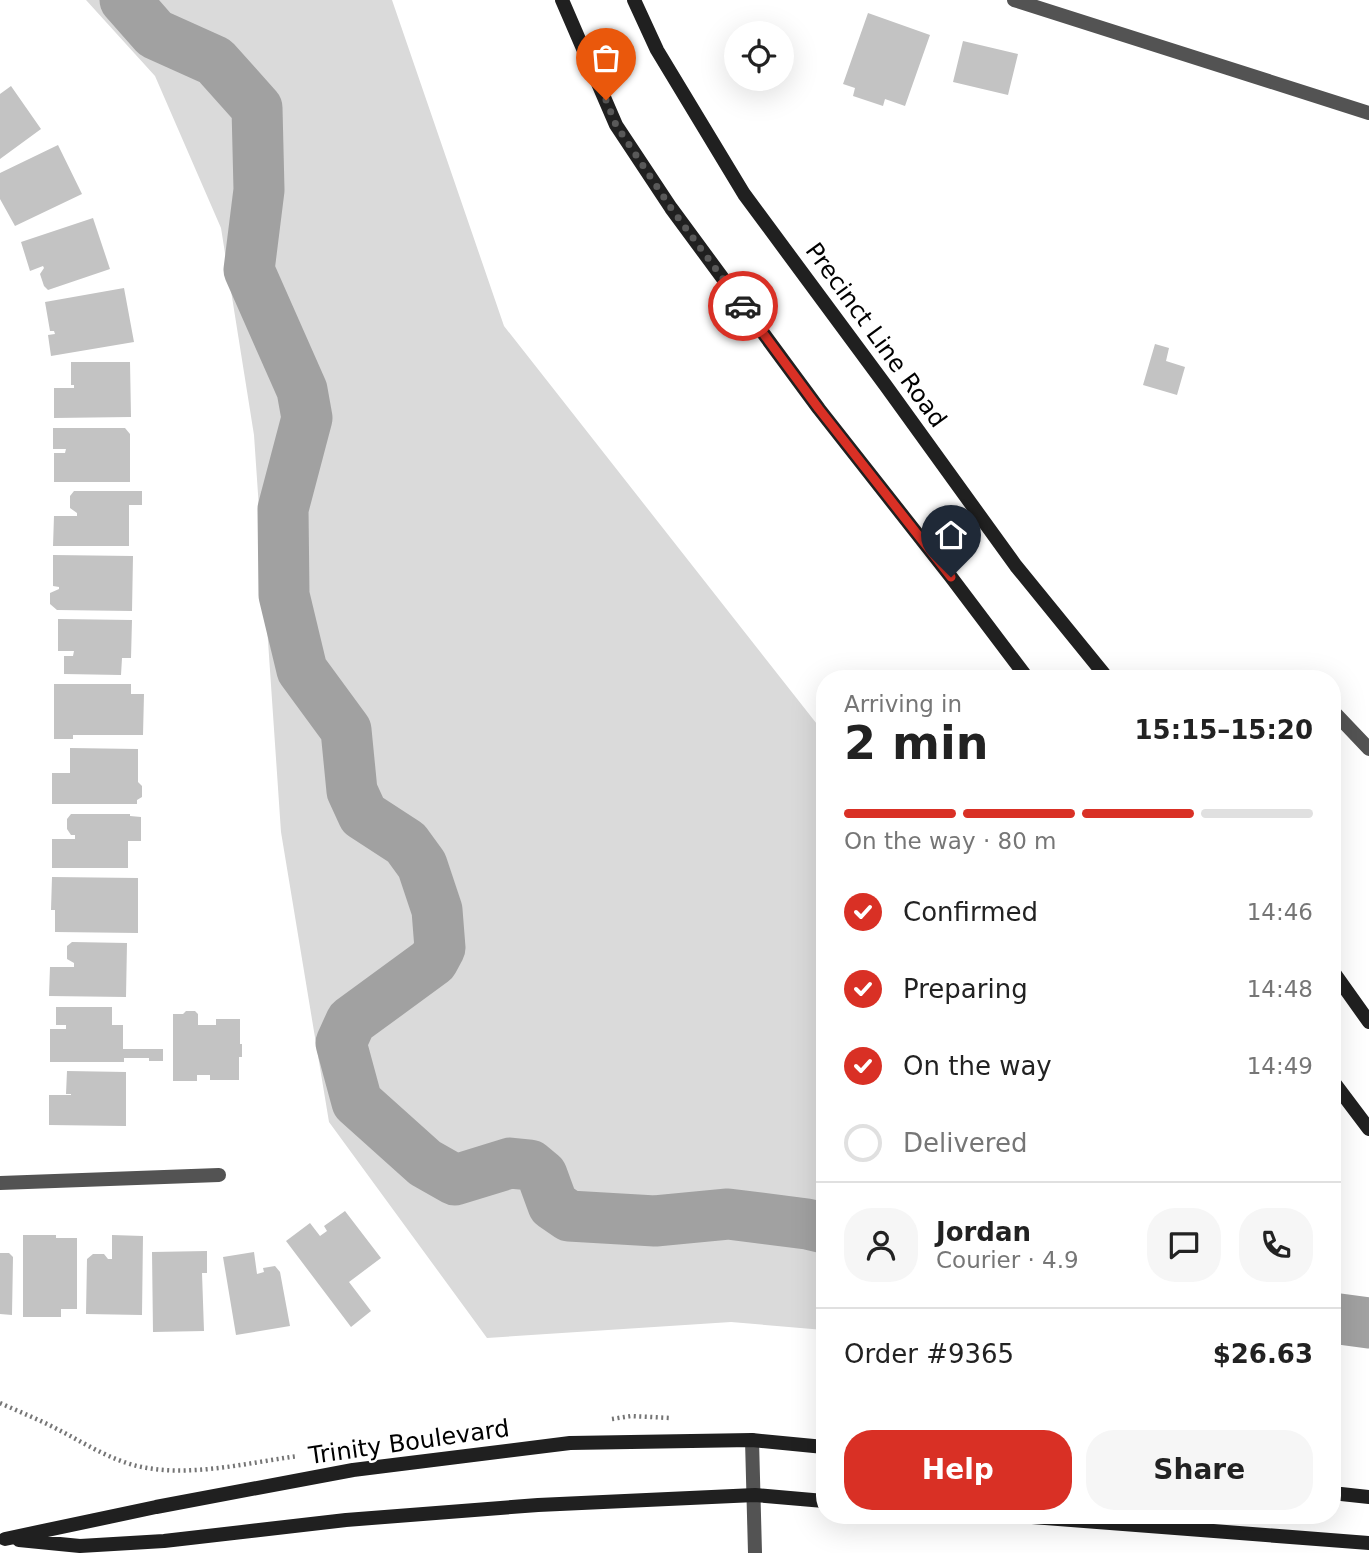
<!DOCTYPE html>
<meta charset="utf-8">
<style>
:root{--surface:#fff;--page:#f6f6f6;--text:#222;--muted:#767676;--line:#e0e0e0;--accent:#d93025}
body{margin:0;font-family:"DejaVu Sans",sans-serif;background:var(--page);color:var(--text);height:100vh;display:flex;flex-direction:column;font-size:26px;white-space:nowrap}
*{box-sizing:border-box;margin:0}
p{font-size:23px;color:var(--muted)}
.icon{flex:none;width:38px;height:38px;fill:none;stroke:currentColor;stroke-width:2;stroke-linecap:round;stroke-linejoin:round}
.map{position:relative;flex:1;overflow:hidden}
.sheet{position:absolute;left:816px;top:670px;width:525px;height:854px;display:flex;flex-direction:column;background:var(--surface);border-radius:28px;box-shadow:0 7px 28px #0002}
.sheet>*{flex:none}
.buttons{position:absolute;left:724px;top:21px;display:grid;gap:14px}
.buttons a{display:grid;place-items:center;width:70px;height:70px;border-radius:50%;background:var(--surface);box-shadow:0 7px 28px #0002;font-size:35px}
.pin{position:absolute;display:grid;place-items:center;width:60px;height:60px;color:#fff;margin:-72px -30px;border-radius:50% 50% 50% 0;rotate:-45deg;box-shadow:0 0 7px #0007}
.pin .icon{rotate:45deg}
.courier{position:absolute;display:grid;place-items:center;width:70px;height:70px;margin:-35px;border:5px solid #d93025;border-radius:50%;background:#fff;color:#222;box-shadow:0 2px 9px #0007}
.head em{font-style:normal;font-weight:800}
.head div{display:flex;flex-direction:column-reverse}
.head{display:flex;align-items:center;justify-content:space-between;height:119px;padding:0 28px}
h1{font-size:46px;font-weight:800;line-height:52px}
.bar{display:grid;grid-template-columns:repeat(4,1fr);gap:10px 7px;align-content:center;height:84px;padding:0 28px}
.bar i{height:9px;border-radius:5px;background:var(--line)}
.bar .current{background:var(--accent)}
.bar p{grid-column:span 4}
.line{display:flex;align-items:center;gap:18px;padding:0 28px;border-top:2px solid var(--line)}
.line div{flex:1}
.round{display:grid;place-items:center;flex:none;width:74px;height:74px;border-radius:28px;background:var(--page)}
ol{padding:0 28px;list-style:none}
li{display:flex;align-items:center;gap:21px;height:77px}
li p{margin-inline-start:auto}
li .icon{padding:7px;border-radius:50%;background:var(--accent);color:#fff;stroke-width:4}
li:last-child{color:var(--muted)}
li i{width:38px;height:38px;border:4px solid var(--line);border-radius:50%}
.action{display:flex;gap:14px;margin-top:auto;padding:14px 28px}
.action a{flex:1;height:80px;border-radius:28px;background:var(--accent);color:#fff;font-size:28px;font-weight:800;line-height:80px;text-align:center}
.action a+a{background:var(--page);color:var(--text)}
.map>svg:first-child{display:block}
</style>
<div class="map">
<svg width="1369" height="1553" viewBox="0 0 1369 1553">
<rect width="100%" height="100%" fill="#fff"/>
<path fill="#dadada" d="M 86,0 L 392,0 L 504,326 L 824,733 L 824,1330 L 731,1322 L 487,1338 L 329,1122 L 281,832 L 254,435 L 221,228 L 155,76 Z"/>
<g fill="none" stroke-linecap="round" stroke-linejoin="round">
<path stroke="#a1a1a1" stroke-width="51" d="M 125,0 L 155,34 L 215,61 L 257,108 L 259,190 L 249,270 L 302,390 L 307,418 L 283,509 L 284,595 L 302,670 L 346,730 L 352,791 L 363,815 L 406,843 L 422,865 L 437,910 L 440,948 L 433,961 L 351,1021 L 341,1043 L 357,1102 L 425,1163 L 455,1180 L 510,1163 L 530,1165 L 542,1175 L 553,1205 L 569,1216 L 655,1221 L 728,1214 L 807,1224 L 824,1228
M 1332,1318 L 1369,1323"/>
</g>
<path fill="#c3c3c3" d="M 868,13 L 930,35 L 905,106 L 885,99 L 883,106 L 853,96 L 855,88 L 843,84 Z
M 963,41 L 1018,54 L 1008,95 L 953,82 Z
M 11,86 L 41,129 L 0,159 L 0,94 Z
M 58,145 L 82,194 L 15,226 L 0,199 L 0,173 Z
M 93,218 L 110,269 L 48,290 L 44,286 L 40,274 L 44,268 L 43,266 L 30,271 L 21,242 Z
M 124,288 L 134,342 L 51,356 L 48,335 L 55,334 L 54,331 L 50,331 L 45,302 Z
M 1155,344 L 1169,348 L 1166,361 L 1185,367 L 1177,395 L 1143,385 Z
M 71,362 L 130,362 L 131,417 L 54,418 L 54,388 L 74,388 L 74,385 L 71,385 Z
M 53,428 L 125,428 L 130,434 L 130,482 L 54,482 L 54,453 L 65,453 L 66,449 L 53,449 Z
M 74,491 L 142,491 L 142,505 L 129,505 L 129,546 L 53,546 L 54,516 L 77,516 L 77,513 L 70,508 L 70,496 Z
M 53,555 L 133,556 L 132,611 L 57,610 L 50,604 L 50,593 L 59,589 L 59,587 L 53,586 Z
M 58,619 L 132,620 L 131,658 L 122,658 L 121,675 L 64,674 L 64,656 L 73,656 L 74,651 L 58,651 Z
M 54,684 L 131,684 L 131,694 L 144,694 L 143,735 L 73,735 L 73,739 L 54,739 Z
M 70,748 L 138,749 L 138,782 L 142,786 L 142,797 L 137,800 L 137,804 L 52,804 L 52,773 L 70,773 Z
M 71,814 L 130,814 L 130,816 L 141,817 L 141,841 L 128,841 L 128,868 L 52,868 L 52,839 L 75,839 L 75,835 L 71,835 L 67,829 L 67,819 Z
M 52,877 L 138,878 L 138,933 L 55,932 L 55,910 L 51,910 Z
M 72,942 L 127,943 L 126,997 L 49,996 L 50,967 L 74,967 L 74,963 L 67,959 L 67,946 Z
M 56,1007 L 112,1007 L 112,1025 L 123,1025 L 123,1049 L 163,1049 L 163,1061 L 149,1061 L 149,1058 L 124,1058 L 124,1062 L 50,1062 L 50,1029 L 66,1029 L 66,1025 L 56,1025 Z
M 186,1011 L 195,1011 L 198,1014 L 198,1025 L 216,1025 L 216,1019 L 240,1019 L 240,1044 L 242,1044 L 242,1057 L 239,1057 L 239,1080 L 210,1080 L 210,1075 L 197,1075 L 197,1081 L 173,1081 L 173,1014 L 183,1014 Z
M 67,1071 L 126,1072 L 126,1126 L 49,1125 L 49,1095 L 71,1095 L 71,1094 L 66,1094 Z
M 345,1211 L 381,1258 L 349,1282 L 371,1311 L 351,1327 L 286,1241 L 310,1223 L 320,1236 L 327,1231 L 324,1226 Z
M 23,1235 L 56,1235 L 56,1238 L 77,1238 L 77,1309 L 61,1309 L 61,1317 L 23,1317 Z
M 112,1235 L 143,1236 L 142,1315 L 86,1314 L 87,1259 L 93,1254 L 104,1254 L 108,1259 L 112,1259 Z
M 207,1251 L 207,1273 L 202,1273 L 204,1331 L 153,1332 L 152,1252 Z
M 254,1252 L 257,1274 L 264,1272 L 263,1268 L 275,1266 L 280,1272 L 290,1326 L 236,1335 L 223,1257 Z
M 0,1253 L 9,1253 L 13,1257 L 12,1315 L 0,1314 Z"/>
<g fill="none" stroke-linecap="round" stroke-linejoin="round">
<path stroke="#757575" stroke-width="4.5" stroke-dasharray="2 3.5" stroke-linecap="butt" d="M 0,1403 C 20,1412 40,1420 59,1430 C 84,1443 109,1459 137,1466 C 189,1478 246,1463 298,1456
M 612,1419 L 631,1416 L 670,1418"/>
<path stroke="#535353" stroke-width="14" d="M 1014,0 L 1369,113
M 1332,710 L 1369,749"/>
<path stroke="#535353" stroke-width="14" d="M 0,1183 L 219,1175
M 752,1440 L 755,1553"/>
<path stroke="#202020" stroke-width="14" d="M 562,0 L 616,125 L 671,208 L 819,409 L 951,577 L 1028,679
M 634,0 L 657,50 L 744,194 L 886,386 L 1016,566 L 1108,679
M 1332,970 L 1369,1022
M 1332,1080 L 1369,1129
M 1332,1493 L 1369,1497
M 1019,1516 L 1369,1543
M 5,1539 L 156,1507 L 353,1470 L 570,1443 L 752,1440 L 824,1447
M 19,1540 L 80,1546 L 164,1541 L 346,1520 L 538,1505 L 755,1495 L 824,1501"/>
</g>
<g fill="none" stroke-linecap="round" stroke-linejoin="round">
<path stroke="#595959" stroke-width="7" stroke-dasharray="0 12.6" d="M 606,100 L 616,125 L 671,208 L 743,306"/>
<path stroke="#d93025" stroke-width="9" d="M 743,306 L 819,409 L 951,577"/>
</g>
<g text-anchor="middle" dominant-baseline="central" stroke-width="5" stroke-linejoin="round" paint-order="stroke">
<g font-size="24" fill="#000" stroke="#fff">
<text transform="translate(876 335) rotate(54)">Precinct Line Road</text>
<text transform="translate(409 1442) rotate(-8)">Trinity Boulevard</text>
</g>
</g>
</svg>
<div class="buttons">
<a><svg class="icon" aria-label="locate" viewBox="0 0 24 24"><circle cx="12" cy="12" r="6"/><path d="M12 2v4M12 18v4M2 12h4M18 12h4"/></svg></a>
</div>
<div class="pin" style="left:606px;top:100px;background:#ea580c"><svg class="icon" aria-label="bag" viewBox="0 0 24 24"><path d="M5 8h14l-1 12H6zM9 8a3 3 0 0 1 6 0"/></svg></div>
<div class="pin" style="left:951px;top:577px;background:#1f2937"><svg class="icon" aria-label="home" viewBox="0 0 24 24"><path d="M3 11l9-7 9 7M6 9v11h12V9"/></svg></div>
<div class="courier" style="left:743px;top:306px"><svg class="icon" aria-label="car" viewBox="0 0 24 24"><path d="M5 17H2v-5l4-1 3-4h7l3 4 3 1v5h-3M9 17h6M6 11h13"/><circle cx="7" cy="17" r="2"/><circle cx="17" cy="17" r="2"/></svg></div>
<section class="sheet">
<div class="head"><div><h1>2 min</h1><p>Arriving in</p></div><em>15:15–15:20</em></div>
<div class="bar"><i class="current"></i><i class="current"></i><i class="current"></i><i></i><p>On the way · 80 m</p></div>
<ol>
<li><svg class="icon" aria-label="check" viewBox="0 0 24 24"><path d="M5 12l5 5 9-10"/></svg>Confirmed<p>14:46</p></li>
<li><svg class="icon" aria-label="check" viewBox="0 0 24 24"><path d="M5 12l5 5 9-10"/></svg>Preparing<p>14:48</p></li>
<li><svg class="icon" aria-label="check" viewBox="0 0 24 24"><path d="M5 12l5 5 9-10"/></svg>On the way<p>14:49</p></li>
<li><i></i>Delivered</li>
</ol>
<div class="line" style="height:126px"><a class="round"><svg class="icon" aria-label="person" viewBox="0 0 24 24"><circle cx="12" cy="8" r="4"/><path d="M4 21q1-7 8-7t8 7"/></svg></a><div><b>Jordan</b><p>Courier · 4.9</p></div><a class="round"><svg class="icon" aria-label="chat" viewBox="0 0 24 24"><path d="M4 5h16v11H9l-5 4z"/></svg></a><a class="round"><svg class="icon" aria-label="phone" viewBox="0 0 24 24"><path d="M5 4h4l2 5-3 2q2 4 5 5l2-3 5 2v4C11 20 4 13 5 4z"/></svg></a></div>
<div class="line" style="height:91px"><div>Order #9365</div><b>$26.63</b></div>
<div class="action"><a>Help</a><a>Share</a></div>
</section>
</div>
